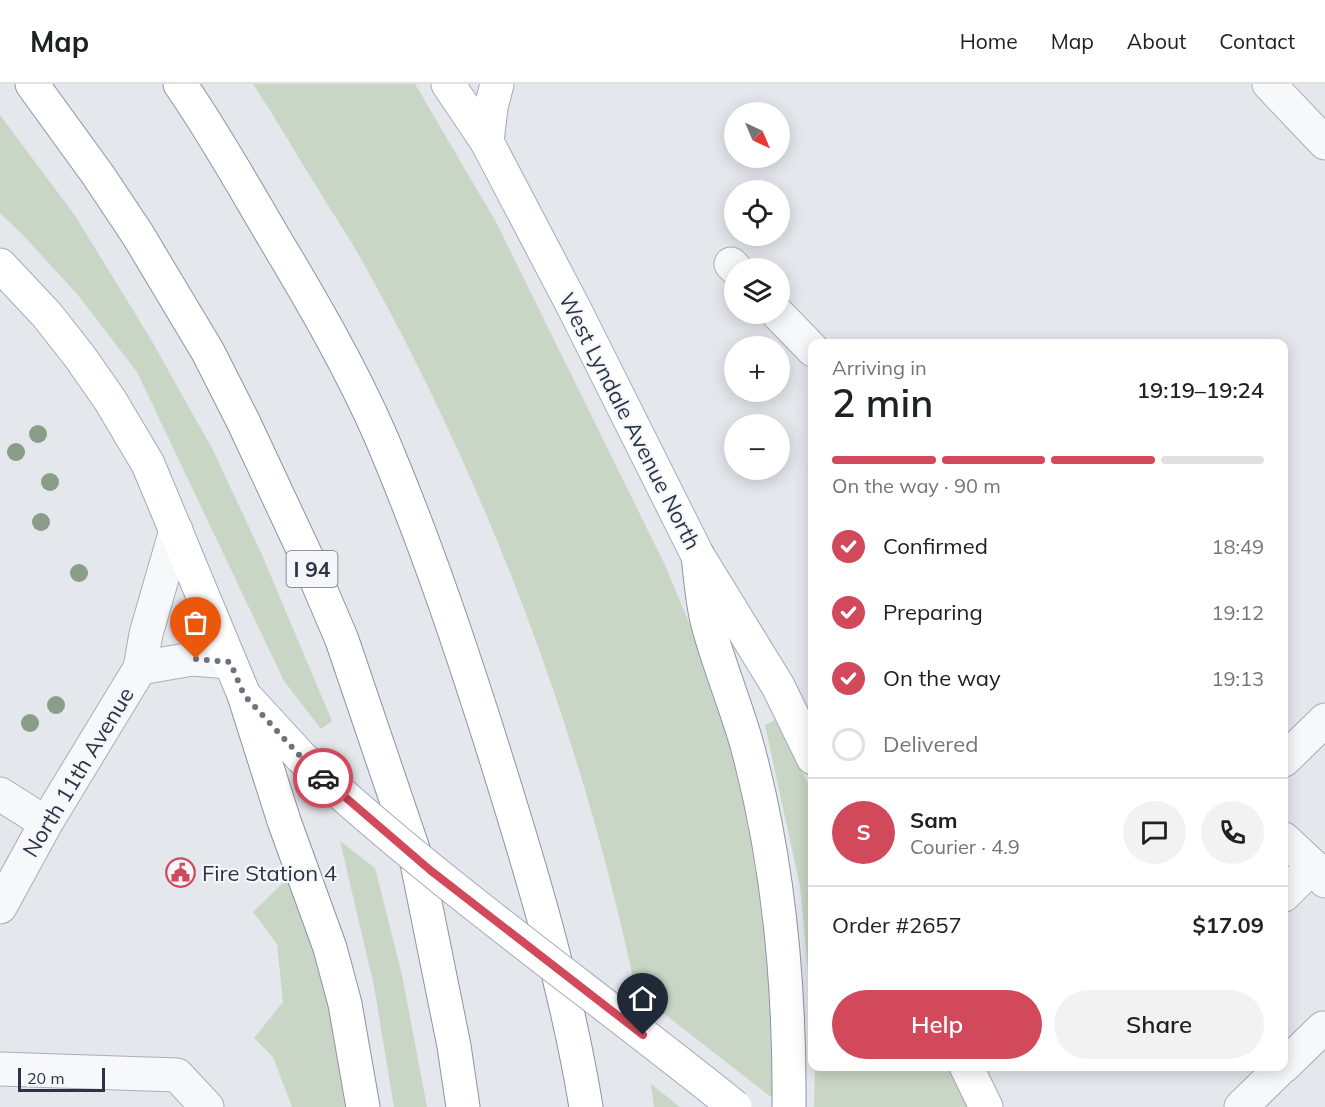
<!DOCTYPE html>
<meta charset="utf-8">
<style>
:root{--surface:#fff;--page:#f2f2f2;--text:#202124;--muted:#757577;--line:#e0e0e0;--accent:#d1495b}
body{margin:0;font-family:Mulish,sans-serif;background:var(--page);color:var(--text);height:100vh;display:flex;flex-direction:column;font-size:22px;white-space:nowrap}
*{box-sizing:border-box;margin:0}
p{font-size:20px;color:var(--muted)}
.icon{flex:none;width:33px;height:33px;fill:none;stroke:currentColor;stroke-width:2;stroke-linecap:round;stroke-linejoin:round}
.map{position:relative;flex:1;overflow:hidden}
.drawer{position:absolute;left:808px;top:255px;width:480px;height:732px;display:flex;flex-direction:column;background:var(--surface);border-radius:12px;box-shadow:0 3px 15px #0003}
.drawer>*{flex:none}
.needle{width:39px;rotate:136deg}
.fabs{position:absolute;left:724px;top:18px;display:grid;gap:12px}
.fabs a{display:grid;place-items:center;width:66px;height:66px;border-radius:50%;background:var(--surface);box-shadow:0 3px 15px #0003;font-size:30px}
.scale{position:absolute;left:18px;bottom:15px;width:87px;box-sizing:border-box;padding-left:6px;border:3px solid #2b3445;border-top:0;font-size:16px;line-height:21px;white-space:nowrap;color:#2b3445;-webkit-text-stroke:4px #f4f6f9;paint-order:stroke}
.pin{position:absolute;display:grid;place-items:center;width:51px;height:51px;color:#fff;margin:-62px -26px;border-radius:50% 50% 50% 0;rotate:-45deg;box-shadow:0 0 6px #0007}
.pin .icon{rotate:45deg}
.courier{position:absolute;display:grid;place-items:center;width:60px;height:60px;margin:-30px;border:4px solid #d1495b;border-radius:50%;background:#fff;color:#222;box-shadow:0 2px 8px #0007}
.summary em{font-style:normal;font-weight:600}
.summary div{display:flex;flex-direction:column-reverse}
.summary{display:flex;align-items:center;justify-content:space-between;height:102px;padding:0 24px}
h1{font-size:39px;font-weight:600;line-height:45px}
.bar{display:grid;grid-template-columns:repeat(4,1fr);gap:9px 6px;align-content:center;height:72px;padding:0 24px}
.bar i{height:8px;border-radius:4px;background:var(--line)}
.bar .active{background:var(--accent)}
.bar p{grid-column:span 4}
.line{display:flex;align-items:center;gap:15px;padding:0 24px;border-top:2px solid var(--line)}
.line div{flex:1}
.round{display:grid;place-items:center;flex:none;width:63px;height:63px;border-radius:32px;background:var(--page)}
ol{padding:0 24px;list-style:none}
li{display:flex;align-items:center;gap:18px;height:66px}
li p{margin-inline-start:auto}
li .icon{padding:6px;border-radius:50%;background:var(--accent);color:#fff;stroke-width:4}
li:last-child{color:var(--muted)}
li i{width:33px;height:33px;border:3px solid var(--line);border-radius:50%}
.primary-button{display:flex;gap:12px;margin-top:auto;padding:12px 24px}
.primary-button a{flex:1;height:69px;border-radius:36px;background:var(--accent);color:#fff;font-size:24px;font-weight:600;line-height:69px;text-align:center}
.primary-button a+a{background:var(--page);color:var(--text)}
header{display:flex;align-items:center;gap:36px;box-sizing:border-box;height:84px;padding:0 30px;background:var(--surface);border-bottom:2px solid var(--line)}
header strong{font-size:28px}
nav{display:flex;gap:33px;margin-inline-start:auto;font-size:21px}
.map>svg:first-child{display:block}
</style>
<header>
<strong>Map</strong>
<nav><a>Home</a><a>Map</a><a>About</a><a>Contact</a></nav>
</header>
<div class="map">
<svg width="1325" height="1023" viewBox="0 0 1325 1023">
<rect width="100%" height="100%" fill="#e4e7ec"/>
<path fill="#c9d6c5" d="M 253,0 L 415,0 L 496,138 L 664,479 L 701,567 L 722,631 L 739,693 L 765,824 L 775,1016 L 636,908 C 584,658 493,415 370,191 C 354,161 334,131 316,102 C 295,68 275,33 253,0 Z
M 0,31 L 76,133 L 150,254 L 213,366 L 262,471 L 332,637 L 321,645 L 284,597 L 137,288 L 77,210 L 22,150 L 0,129 Z
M 775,636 L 813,709 L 813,941 L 800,802 L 765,641 Z
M 340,757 L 375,784 L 402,891 L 427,1023 L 394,1023 L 374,902 Z
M 288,794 L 325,900 L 349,1023 L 292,1023 L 273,973 L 254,954 L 283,918 L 277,860 L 253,828 Z
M 815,982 L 948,983 L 968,1023 L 814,1023 Z
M 651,1000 L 680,1023 L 654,1023 Z"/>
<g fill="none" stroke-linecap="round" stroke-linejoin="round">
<defs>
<path id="minor" d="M 1269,0 L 1325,59
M 731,180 L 735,184
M 778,230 L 813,266
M 140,584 L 192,575 L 229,578
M 1284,676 L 1325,636
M 0,710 L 46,739
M 1284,755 L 1313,782 L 1325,797
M 1284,811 L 1313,782
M 0,823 L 46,739 L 140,584 L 146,550 L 176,446
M 1284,982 L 1323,944 L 1325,944
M 0,985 L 177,991 L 207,1023
M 1241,1023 L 1283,982"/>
<path id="major" d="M 448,0 L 487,58 L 574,224 L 698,472 L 778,602 L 813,674
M 487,58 L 491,23 L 497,0
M 0,181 L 47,231 L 80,273 L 110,316 L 148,380 L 244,611 L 301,673
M 966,982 L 986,1023"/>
<path id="highway" d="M 32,0 L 98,91 L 138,151 L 208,268 L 243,337 L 308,476 L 342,556 L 416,774 L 454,962 L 463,1023
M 180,0 C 214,49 243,101 273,152 C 312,217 351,284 381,353 C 427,461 464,572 499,684 C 534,796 567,907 586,1023
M 698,472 C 701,495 702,521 709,544 C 720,584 736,622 747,661 C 779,779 790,901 789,1023
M 244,611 L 284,737 L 330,864 L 345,920 L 363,1023"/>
</defs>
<use href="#minor" stroke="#a9aeb7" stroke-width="35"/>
<use href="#major" stroke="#a3abb8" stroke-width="35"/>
<use href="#highway" stroke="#8b94a3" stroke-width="35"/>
<use href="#minor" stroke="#f7f8fa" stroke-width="33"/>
<use href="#major" stroke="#fff" stroke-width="33"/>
<use href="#highway" stroke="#fff" stroke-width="33"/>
<defs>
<path id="major-bridge" d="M 301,673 C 437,800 590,906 735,1023"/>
</defs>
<use href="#major-bridge" stroke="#a3abb8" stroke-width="35" stroke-linecap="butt"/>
<use href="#major-bridge" stroke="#fff" stroke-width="33"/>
</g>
<g fill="#899d89">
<circle cx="38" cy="350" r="9"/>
<circle cx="16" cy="368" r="9"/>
<circle cx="50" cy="398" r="9"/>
<circle cx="41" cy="438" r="9"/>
<circle cx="79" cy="489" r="9"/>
<circle cx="56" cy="621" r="9"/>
<circle cx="30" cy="639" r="9"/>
</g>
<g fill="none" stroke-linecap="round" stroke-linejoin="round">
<path stroke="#6c737f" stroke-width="6" stroke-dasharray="0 10.8" d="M 196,575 L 230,578 L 244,611 L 301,673 L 323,694"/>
<path stroke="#d1495b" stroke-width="8" d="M 323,694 L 430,786 L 643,951"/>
</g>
<defs>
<symbol id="civic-ring" viewBox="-11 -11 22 22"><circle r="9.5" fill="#f4f6f9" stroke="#d1495b" stroke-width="1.5"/><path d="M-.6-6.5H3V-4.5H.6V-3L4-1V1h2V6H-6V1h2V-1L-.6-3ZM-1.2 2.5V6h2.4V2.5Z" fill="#d1495b"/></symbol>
</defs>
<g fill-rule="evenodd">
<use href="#civic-ring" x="164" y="772" width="33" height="33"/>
</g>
<g text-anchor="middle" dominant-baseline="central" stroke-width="4.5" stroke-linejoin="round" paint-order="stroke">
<rect fill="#f4f6f9" stroke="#676e7b" stroke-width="1.5" x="286.5" y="467" width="51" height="36" rx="4.5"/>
<g font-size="21" font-weight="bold" fill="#2b3445">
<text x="312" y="485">I 94</text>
</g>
<g font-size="22" fill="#2b3445" stroke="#f4f6f9">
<text transform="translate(630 337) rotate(63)">West Lyndale Avenue North</text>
<text transform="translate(78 688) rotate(-59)">North 11th Avenue</text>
</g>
<g font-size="22" fill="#2b3445" stroke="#f4f6f9" text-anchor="start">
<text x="202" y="789">Fire Station 4</text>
</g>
</g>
</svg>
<div class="fabs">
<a><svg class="needle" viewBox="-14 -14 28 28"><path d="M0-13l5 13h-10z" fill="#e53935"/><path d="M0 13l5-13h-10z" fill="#757577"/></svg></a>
<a><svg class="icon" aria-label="locate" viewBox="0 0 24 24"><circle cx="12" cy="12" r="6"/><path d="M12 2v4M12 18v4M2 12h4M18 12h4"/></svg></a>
<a><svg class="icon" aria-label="layers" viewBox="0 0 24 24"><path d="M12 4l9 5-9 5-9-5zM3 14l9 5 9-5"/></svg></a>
<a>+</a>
<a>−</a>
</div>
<div class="scale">20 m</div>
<div class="pin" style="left:196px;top:575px;background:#ea580c"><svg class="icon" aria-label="bag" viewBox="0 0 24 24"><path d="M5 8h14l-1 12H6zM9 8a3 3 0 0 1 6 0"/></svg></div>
<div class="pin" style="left:643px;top:951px;background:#1f2937"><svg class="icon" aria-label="home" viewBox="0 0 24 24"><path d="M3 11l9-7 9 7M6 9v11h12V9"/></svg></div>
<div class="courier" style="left:323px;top:694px"><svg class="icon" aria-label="car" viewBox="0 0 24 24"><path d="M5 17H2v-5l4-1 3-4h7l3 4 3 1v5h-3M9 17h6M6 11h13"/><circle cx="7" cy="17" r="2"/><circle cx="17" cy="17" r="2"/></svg></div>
<section class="drawer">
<div class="summary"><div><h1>2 min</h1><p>Arriving in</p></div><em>19:19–19:24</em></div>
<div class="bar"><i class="active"></i><i class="active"></i><i class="active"></i><i></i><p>On the way · 90 m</p></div>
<ol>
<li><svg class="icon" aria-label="check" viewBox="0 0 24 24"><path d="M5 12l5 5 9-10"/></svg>Confirmed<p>18:49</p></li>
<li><svg class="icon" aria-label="check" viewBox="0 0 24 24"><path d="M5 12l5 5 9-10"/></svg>Preparing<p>19:12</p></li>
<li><svg class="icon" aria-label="check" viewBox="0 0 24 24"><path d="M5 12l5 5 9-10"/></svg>On the way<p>19:13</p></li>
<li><i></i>Delivered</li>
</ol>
<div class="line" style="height:108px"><b class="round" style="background:var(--accent);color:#fff">S</b><div><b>Sam</b><p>Courier · 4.9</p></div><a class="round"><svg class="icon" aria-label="chat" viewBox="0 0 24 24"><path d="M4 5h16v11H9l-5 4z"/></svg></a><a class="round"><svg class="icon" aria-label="phone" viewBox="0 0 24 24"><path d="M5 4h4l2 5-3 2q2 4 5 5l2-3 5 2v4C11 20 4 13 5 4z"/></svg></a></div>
<div class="line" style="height:78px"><div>Order #2657</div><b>$17.09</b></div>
<div class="primary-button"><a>Help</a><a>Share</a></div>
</section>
</div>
